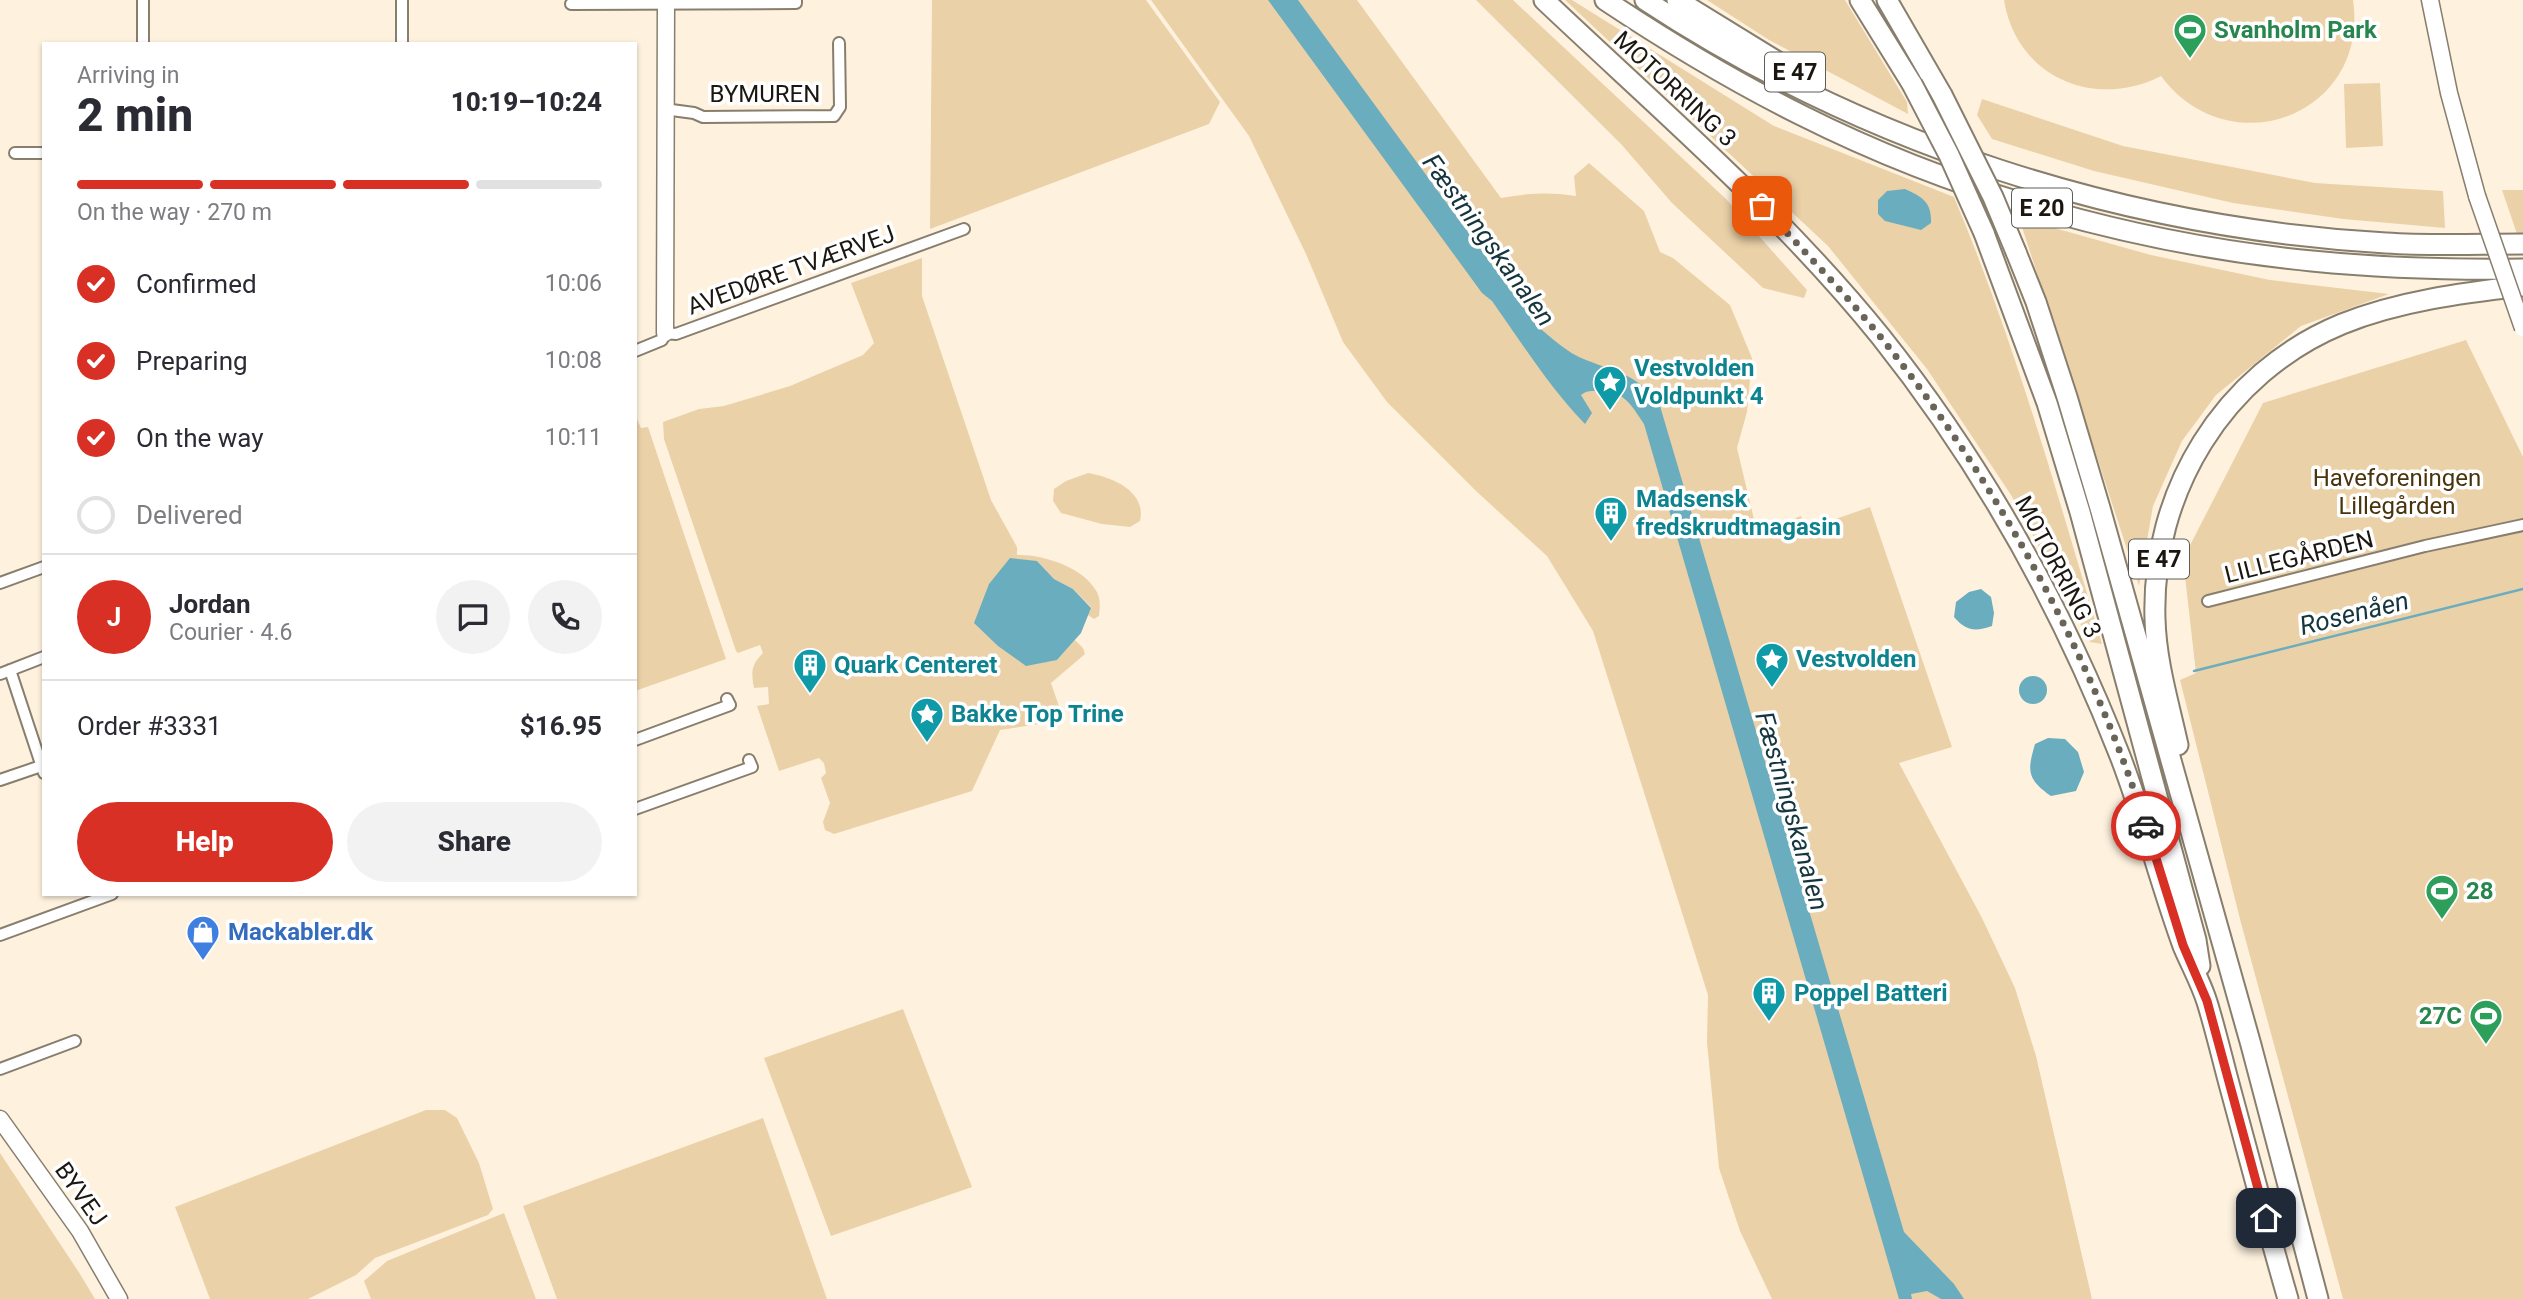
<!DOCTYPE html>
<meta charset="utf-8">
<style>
:root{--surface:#fff;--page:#f2f2f3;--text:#2b2b33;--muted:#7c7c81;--line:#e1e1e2;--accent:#d93025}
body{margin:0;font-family:Roboto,sans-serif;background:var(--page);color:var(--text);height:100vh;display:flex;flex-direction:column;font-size:26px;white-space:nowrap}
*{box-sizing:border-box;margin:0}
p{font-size:23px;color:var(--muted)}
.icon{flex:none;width:38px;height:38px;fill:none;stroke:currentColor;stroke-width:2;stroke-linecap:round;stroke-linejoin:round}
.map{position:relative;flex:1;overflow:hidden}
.side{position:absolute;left:42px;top:42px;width:595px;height:854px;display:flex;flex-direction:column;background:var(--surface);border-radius:0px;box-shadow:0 2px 5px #0004}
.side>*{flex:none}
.pin{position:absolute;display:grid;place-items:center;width:60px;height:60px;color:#fff;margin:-30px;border-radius:14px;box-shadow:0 4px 10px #0006}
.courier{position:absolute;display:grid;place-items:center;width:70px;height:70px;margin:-35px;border:5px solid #d93025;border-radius:50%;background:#fff;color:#222;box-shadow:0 2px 9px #0007}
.overview em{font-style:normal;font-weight:800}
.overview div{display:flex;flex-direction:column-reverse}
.overview{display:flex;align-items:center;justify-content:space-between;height:119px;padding:0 35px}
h1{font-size:46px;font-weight:800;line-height:52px}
.bar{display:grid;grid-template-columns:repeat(4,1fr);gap:10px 7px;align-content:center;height:84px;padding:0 35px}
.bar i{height:9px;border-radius:5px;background:var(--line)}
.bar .active{background:var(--accent)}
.bar p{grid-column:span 4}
.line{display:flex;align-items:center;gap:18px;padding:0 35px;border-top:2px solid var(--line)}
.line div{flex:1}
.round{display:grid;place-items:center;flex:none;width:74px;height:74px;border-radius:37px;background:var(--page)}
ol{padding:0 35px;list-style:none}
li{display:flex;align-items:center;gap:21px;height:77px}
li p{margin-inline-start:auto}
li .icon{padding:7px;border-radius:50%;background:var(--accent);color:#fff;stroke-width:4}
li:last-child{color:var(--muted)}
li i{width:38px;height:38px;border:4px solid var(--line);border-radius:50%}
.primary-button{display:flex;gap:14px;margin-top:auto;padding:14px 35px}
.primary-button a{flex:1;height:80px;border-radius:42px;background:var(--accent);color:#fff;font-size:28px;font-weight:800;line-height:80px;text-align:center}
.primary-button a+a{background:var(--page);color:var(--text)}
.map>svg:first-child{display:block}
</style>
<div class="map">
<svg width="2523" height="1299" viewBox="0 0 2523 1299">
<rect width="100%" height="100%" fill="#fef2df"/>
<path fill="#ebd1a8" d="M 932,0 L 1146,0 L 1220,102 L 1209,124 L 930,229 Z
M 1151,0 L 1357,0 L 1501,198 C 1527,193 1550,192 1576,196 L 1574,176 L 1589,163 L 1644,211 L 1660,252 L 1673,258 L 1730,305 L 1752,358 L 1747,412 L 1737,448 L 1757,532 L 1801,516 L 1807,529 L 1870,507 L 1952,747 L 1899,763 L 1982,918 L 2015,988 L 2036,1056 L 2092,1299 L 1772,1299 L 1740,1231 L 1719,1168 L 1707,1042 L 1708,995 L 1593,631 L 1547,556 L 1476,491 L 1387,402 L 1343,342 L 1306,254 L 1249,136 Z
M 1476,0 L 1513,0 L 1726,199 L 1807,290 L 1804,298 L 1763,288 L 1672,203 L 1621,144 Z
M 1565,0 L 1572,0 L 1774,126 L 1954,197 C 2015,342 2057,493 2102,644 L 2090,642 L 2011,495 L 1927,369 L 1828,246 Z
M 1707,0 L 1845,0 L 1907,102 L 1908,114 L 1769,40 Z
M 2004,0 L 2353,0 C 2370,115 2229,168 2161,76 C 2095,110 2016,77 2004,0 Z
M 2380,83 L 2383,146 L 2346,148 L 2344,84 Z
M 1982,99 L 2123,146 L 2315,183 L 2443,191 L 2445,228 L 2343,219 L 2233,203 L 2094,171 L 1992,139 L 1977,115 Z
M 2502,190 L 2523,190 L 2523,234 L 2517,234 Z
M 2019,218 L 2151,255 L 2270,280 L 2389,294 L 2301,326 L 2216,395 L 2182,441 L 2153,506 L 2139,586 Z
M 922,258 L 922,296 L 991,500 L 1017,547 L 1017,555 C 1042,554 1082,567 1095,589 C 1101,597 1100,606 1099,616 L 1094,619 L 1088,615 L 1091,607 L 1073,589 L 1054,579 L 1037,561 L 1057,660 L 1075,640 L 1083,648 L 1085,654 L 1051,683 L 1062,715 L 1040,724 L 1000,730 L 972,791 L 834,834 L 825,830 L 823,822 L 830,803 L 821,778 L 826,773 L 824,763 L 819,758 L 779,771 L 757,706 L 769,704 L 768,687 L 754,688 C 751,672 751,665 763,653 L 760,645 L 738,653 L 736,651 L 664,439 L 663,422 L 699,409 L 724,406 L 790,386 L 863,355 L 874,343 L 851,283 Z
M 2466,340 L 2523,457 L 2523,1299 L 2343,1299 L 2241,923 L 2180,680 L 2196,673 L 2183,559 L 2263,403 Z
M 635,415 L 641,428 L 648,427 L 726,659 L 635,691 Z
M 1088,473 C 1113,477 1147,492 1140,521 L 1130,527 L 1102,524 L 1061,513 L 1053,501 L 1054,489 L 1066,481 Z
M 903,1009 L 972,1187 L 831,1236 L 764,1058 Z
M 426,1110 L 445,1110 L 457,1118 L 479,1163 L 493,1209 L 488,1215 L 375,1258 L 356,1275 L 308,1299 L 210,1299 L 175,1207 Z
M 763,1118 L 827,1299 L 557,1299 L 523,1206 Z
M 0,1153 L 80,1274 L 95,1299 L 0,1299 Z
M 504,1213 L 536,1299 L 371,1299 L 364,1281 L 387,1261 Z"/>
<path fill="#6aadbe" d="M 1268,0 L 1298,0 L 1536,325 C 1552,338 1567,353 1586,360 C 1619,373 1639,375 1660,406 L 1904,1232 L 1954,1284 L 1964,1299 L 1941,1299 L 1927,1291 L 1911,1294 L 1912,1299 L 1899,1299 L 1644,424 C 1630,403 1624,390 1596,391 C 1589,391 1586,391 1581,395 L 1592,413 L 1585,424 C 1549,387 1522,343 1492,301 L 1482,293 Z
M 1905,189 C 1923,197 1932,203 1931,223 L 1921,230 L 1885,221 L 1878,214 L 1878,200 L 1887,191 Z
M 1010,558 L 1037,561 L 1054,579 L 1073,589 L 1091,608 L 1081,633 L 1057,660 L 1026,666 L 998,646 L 974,623 L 989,584 Z
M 1981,589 L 1991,597 L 1994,613 L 1992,626 C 1975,632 1966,631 1954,617 L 1956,602 L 1969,592 Z
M2019 690a14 14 0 1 1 28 0a14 14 0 1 1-28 0Z
M 2048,738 L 2065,739 L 2078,752 L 2084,772 L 2076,791 L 2051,796 C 2027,779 2027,771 2035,744 Z"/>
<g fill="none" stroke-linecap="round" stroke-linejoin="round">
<path stroke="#6aadbe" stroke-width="2.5" d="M 2194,671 L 2523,589"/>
<defs>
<path id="street" d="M 143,0 L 143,44
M 402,0 L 402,44
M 571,4 L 796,3 L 796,0
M 664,109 L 694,113 L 703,117 L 834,116 L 840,107 L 839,43
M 15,153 L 44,153
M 635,351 L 662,340 L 665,333 L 676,334 L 964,229
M 0,583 L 44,567
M 2208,601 L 2425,546 L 2523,525
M 10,670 L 44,773
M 0,674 L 44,657
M 635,740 L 730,705 L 727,699
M 0,780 L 44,765
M 635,809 L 752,767 L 749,760
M 0,935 L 112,894
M 0,1069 L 75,1041"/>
<path id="secondary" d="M 2430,0 L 2449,93 L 2477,196
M 665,333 L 666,0
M 0,1119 L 80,1231 L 119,1299"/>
<path id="highway" d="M 1544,0 C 1659,109 1781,213 1881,337 C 1982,464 2061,605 2120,756 C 2144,818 2160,883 2183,946 C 2191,965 2201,983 2207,1002 C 2216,1031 2223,1062 2231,1091 C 2250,1161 2268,1230 2288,1299
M 1605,0 C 1668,42 1733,81 1801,115 C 1958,194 2137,244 2312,261 C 2382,268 2452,270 2523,269
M 1645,0 C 1864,144 2124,228 2386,243 C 2431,246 2477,244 2523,244
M 1677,0 L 1799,75
M 1860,0 L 1912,84
M 1887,0 L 1942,95
M 1984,233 L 2047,403 L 2080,512 L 2196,940 L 2200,966
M 2016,252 L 2036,302 L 2067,397 L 2100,508 L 2251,1045 L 2318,1299
M 2178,745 C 2169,704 2156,661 2155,619 C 2151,493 2223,373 2342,324 C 2399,301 2462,293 2523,286"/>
</defs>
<use href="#street" stroke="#887e6d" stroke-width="14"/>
<use href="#secondary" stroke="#887e6d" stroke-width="19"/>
<use href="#highway" stroke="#887e6d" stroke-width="23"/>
<use href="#street" stroke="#fff" stroke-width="10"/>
<use href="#secondary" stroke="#fff" stroke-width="16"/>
<use href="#highway" stroke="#fff" stroke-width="19"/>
<defs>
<path id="secondary-bridge" d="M 2477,196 L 2523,328"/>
<path id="highway-bridge" d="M 1912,84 L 1949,155 L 1984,233
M 1942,95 L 1993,197 L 2016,252"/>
</defs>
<use href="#secondary-bridge" stroke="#887e6d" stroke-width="19" stroke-linecap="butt"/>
<use href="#highway-bridge" stroke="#887e6d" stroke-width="23" stroke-linecap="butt"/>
<use href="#secondary-bridge" stroke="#fff" stroke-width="16"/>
<use href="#highway-bridge" stroke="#fff" stroke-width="19"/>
</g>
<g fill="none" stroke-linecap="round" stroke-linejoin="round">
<path stroke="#6a6458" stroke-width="7" stroke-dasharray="0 12.6" d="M 1762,206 C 1801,248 1842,290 1879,335 C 1993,476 2091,653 2146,826"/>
<path stroke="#d93025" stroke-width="9" d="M 2146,826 L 2183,945 L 2207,1001 L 2266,1218"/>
</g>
<defs>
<symbol id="stadium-pin" viewBox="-11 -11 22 30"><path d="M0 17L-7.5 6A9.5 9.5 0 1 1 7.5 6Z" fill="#2e9e5b" stroke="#fff"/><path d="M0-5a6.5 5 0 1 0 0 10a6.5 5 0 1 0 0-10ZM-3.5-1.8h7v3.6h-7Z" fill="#fff"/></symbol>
<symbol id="sight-pin" viewBox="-11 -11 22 30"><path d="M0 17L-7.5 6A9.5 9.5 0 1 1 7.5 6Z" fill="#0f9aa8" stroke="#fff"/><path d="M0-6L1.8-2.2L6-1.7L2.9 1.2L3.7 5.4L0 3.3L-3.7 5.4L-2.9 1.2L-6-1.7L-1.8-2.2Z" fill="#fff"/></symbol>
<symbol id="building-pin" viewBox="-11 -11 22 30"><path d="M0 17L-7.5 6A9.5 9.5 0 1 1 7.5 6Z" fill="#0f9aa8" stroke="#fff"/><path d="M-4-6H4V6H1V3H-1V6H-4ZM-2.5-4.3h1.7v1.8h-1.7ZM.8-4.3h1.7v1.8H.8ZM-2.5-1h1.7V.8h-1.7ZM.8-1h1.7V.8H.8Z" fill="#fff"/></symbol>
<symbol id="shop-pin" viewBox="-11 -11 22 30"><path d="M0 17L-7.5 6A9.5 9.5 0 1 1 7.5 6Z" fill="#3f7fe0" stroke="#fff"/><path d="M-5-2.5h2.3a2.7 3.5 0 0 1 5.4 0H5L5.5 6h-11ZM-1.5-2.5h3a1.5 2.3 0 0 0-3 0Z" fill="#fff"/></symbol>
</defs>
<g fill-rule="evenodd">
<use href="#stadium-pin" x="2171" y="11" width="38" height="52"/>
<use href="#sight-pin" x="1591" y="363" width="38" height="52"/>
<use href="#building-pin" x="1592" y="494" width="38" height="52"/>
<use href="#sight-pin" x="1753" y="640" width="38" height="52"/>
<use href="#building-pin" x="791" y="646" width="38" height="52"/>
<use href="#sight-pin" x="908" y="695" width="38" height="52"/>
<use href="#stadium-pin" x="2423" y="872" width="38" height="52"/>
<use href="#shop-pin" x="184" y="913" width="38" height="52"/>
<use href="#building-pin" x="1750" y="974" width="38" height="52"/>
<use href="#stadium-pin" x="2467" y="997" width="38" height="52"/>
</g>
<g text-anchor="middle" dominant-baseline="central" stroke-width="7" stroke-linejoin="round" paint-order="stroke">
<g fill="#fff" stroke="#5f5d58" stroke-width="2">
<rect x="1765" y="52.5" width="60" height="39" rx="5"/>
<rect x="2012" y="188.5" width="60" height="39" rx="5"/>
<rect x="2129" y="539.5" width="60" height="39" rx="5"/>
</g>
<g font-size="23" font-weight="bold" fill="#1b1710">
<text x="1795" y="72">E 47</text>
<text x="2042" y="208">E 20</text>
<text x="2159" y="559">E 47</text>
</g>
<g font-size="24" font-weight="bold" fill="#27864d" stroke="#fff" text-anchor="start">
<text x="2214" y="30">Svanholm Park</text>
<text x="2466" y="891">28</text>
<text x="2462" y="1016" text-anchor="end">27C</text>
</g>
<g font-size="24" fill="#1b1710" stroke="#fff">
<text transform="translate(1675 89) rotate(43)">MOTORRING 3</text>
<text x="765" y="94">BYMUREN</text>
<text transform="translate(791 270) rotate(-20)">AVEDØRE TVÆRVEJ</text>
<text transform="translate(2299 557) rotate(-14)">LILLEGÅRDEN</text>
<text transform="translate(2058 567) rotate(62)">MOTORRING 3</text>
<text transform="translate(81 1194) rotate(55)">BYVEJ</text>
</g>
<g font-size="24" font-weight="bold" fill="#0d838f" stroke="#fff" text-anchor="start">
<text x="1634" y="368">Vestvolden<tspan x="1634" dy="28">Voldpunkt 4</tspan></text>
<text x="1636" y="499">Madsensk<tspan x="1636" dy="28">fredskrudtmagasin</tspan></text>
<text x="1796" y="659">Vestvolden</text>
<text x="834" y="665">Quark Centeret</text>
<text x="951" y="714">Bakke Top Trine</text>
<text x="1794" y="993">Poppel Batteri</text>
</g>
<g font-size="24" fill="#49340d" stroke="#fff">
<text x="2397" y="478">Haveforeningen<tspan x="2397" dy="28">Lillegården</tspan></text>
</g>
<g font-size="24" font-weight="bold" fill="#366cbe" stroke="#fff" text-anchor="start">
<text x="228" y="932">Mackabler.dk</text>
</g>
<g font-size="26" font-style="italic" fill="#15363e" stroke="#fff">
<text transform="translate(1489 240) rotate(54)">Fæstningskanalen</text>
<text transform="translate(2354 613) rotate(-14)">Rosenåen</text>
<text transform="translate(1792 811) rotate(74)">Fæstningskanalen</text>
</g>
</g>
</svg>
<div class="pin" style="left:1762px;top:206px;background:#ea580c"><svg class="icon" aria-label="bag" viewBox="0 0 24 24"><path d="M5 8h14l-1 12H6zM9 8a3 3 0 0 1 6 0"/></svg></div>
<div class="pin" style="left:2266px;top:1218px;background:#1f2937"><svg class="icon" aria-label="home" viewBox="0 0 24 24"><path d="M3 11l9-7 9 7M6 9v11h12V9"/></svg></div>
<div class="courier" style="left:2146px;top:826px"><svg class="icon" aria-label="car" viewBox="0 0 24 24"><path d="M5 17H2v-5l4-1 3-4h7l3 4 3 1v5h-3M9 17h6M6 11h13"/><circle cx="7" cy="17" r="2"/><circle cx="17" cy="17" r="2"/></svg></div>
<section class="side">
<div class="overview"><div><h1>2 min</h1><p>Arriving in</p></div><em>10:19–10:24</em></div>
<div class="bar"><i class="active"></i><i class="active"></i><i class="active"></i><i></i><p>On the way · 270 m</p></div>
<ol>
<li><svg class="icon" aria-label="check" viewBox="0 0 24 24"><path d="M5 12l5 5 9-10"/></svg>Confirmed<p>10:06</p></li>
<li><svg class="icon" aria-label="check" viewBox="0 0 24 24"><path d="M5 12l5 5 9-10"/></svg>Preparing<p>10:08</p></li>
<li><svg class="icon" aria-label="check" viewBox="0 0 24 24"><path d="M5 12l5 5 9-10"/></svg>On the way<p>10:11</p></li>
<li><i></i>Delivered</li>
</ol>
<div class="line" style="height:126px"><b class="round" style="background:var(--accent);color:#fff">J</b><div><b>Jordan</b><p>Courier · 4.6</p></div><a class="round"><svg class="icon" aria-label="chat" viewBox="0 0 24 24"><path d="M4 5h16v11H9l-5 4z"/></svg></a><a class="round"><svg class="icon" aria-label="phone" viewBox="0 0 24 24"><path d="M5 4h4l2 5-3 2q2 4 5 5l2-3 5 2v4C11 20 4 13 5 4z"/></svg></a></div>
<div class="line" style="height:91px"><div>Order #3331</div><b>$16.95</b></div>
<div class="primary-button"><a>Help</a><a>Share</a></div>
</section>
</div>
